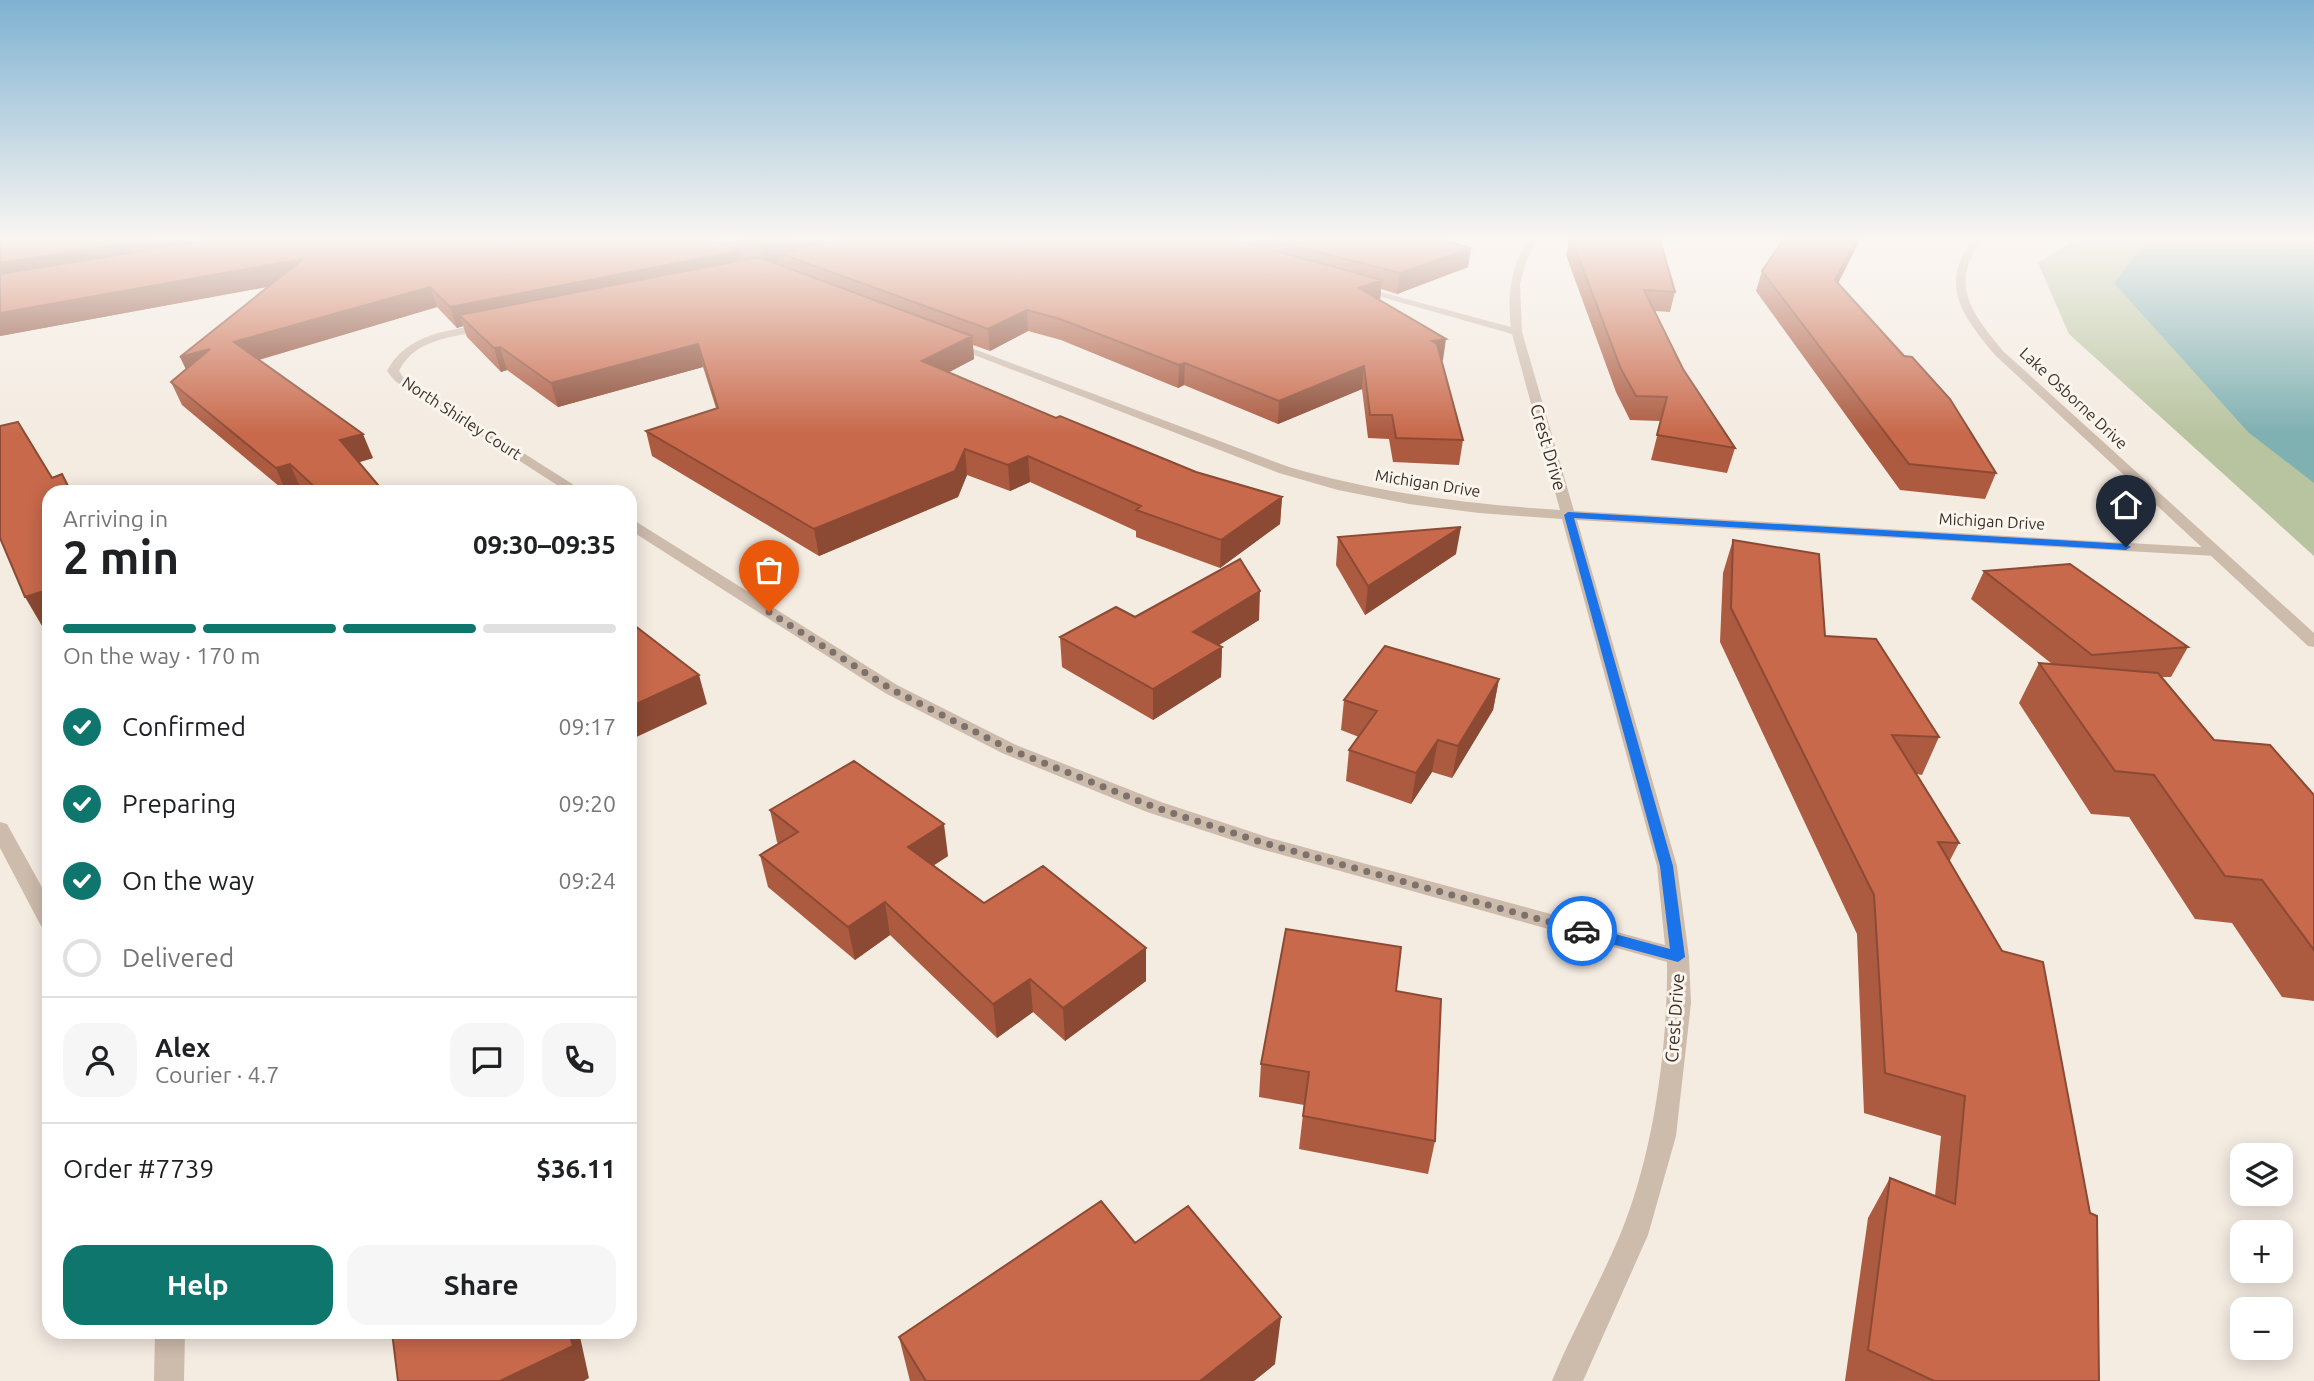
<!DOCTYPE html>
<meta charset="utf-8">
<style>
:root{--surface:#fff;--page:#f6f6f6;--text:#202124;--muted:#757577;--line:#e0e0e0;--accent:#0f766e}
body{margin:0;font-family:Ubuntu,sans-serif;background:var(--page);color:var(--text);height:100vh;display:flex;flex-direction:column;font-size:26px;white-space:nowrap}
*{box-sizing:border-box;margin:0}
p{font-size:23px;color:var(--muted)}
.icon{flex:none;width:38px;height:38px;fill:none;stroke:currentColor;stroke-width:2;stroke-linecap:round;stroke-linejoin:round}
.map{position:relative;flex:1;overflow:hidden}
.drawer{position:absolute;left:42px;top:485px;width:595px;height:854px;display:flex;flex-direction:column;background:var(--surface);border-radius:21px;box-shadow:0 4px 18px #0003}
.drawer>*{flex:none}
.controls{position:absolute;left:2230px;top:1143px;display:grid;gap:14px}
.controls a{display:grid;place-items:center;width:63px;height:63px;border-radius:14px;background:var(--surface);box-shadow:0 4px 18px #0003;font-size:35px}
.pin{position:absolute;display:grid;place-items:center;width:60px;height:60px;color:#fff;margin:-72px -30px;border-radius:50% 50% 50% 0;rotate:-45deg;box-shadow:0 0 7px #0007}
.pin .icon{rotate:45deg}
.courier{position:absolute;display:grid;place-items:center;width:70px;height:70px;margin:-35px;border:5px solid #1a73e8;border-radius:50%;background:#fff;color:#222;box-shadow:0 2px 9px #0007}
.headline em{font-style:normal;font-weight:700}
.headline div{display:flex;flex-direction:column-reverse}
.headline{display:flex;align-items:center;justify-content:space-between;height:119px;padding:0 21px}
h1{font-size:46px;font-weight:700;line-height:52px}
.bar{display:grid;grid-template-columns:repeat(4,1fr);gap:10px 7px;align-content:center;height:84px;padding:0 21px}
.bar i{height:9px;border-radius:5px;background:var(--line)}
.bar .on{background:var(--accent)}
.bar p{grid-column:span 4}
.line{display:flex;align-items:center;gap:18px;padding:0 21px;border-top:2px solid var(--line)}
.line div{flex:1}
.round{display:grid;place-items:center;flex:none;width:74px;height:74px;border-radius:21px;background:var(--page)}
ol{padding:0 21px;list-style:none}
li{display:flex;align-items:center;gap:21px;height:77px}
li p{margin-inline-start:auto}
li .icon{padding:7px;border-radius:50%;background:var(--accent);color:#fff;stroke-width:4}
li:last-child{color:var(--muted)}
li i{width:38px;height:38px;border:4px solid var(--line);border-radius:50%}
.cta{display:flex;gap:14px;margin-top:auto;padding:14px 21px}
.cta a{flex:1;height:80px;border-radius:21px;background:var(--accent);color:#fff;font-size:28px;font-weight:700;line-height:80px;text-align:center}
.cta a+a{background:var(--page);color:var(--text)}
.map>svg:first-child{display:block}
</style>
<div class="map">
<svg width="2314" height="1381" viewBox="0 0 2314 1381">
<rect width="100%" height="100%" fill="#f4ebe1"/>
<path fill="#b8c4a0" d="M 2075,240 L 2314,240 L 2314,556 L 2069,334 L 2038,263 Z"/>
<path fill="#7fb0b2" d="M 2147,240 L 2314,240 L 2314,483 L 2248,432 L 2114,283 Z"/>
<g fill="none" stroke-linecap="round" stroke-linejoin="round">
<path fill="#cdbbac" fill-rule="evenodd" d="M 1527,240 L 1536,240 L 1526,262 L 1520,284 L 1522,332 L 1574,511 L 2216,548 L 2223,552 L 2216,556 L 1577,520 L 1677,866 L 1689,957 L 1691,1003 L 1676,1136 L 1648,1235 L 1583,1381 L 1552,1381 C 1572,1332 1599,1285 1620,1235 C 1653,1156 1668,1048 1667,962 L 1257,848 L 1147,812 L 1002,753 L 885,693 L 630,530 L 630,520 L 635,521 L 897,685 L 1016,745 L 1161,802 L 1270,838 L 1665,945 L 1657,866 L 1562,519 L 1479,513 L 1409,504 L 1338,490 L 1279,473 L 946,344 L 955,342 L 1289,467 C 1378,493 1467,504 1560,510 L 1512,334 L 1353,289 L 1358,286 L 1511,327 C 1507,295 1511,268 1527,240 Z
M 488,324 L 492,325 L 492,329 C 459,337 416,336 399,371 L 403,377 L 585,492 L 568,492 L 395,381 L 387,371 C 407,333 450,330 488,324 Z
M 0,822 L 7,824 L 49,900 L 49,928 L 41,926 L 0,848 Z
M 155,1332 L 185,1332 L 184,1381 L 154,1381 Z"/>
<path fill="#cdbbac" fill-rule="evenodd" d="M 1972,240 L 1981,240 C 1949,286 1972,313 2003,351 L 2314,633 L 2314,647 L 2308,646 L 1995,355 C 1964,317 1938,287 1972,240 Z"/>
</g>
<path fill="#ac5a40" d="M 0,240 L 1446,240 L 1445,241 L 1471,248 L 1468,267 L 1397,294 L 1381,289 L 1380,300 L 1443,360 L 1442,361 L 1463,440 L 1459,465 L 1393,462 L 1389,439 L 1368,438 L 1362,389 L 1278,424 L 1184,385 L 1178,388 L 1061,340 L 1028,331 L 990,351 L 973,345 L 974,359 L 948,372 L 1056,418 L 1196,472 L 1282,497 L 1280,524 L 1220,568 L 1136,537 L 1136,531 L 1030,482 L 1010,491 L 967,475 L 958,497 L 819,556 L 652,456 L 646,431 L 716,408 L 703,367 L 558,407 L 507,370 L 501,372 L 467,337 L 463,326 L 457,328 L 437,307 L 259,360 L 373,458 L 359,462 L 384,492 L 304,492 L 301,489 L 286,492 L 182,405 L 171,382 L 186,369 L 269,286 L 0,336 Z
M 1569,240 L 1660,240 L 1675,292 L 1670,312 L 1655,311 L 1683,369 L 1735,448 L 1727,473 L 1651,460 L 1661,421 L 1630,420 L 1616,392 L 1566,255 Z
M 1783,240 L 1860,240 L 1838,283 L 1996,473 L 1985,499 L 1900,490 L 1756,291 L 1762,271 Z
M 1338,537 L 1456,554 L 1365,615 L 1336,565 Z
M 1733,540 L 1825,636 L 1939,737 L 1922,775 L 1917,774 L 1959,843 L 1949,862 L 2099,1381 L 1845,1381 L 1868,1218 L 1890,1178 L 1935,1196 L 1941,1136 L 1864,1113 L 1857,934 L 1720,642 L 1723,573 Z
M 1984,571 L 2188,647 L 2171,677 L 2161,677 L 2214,740 L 2314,795 L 2314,1001 L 2282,997 L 2232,923 L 2195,919 L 2129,817 L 2091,814 L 2019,703 L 2039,663 L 2052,664 L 1971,599 Z
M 1135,617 L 1259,620 L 1219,645 L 1222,647 L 1221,677 L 1153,720 L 1062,667 L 1060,637 Z
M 1499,679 L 1493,710 L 1452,778 L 1432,772 L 1411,804 L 1346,781 L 1349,750 L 1359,737 L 1341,730 L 1344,700 Z
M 770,810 L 948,856 L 934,865 L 984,903 L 1146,948 L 1146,981 L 1065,1041 L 1033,1012 L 997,1038 L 890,935 L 855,960 L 768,887 L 760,855 L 779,844 L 777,842 Z
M 1396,991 L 1435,1141 L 1428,1174 L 1299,1149 L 1304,1105 L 1259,1097 L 1261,1064 Z
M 1135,1243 L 1275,1364 L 1254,1381 L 910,1381 L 899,1337 Z"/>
<path fill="#8c4a34" d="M 149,240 L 277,240 L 0,284 L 0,263 Z
M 790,240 L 889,240 L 779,253 L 780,262 L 763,265 L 760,246 Z
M 1856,240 L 1860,240 L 1829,301 L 1835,280 Z
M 1471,248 L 1468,267 L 1397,294 L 1400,273 Z
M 739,251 L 743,270 L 459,315 L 463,326 L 457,328 L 450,307 Z
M 303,259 L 311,279 L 0,336 L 0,313 Z
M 1382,280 L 1380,300 L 1359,288 Z
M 430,287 L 437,307 L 244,364 L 234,342 Z
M 1027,310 L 1028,331 L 990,351 L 988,329 Z
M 972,336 L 974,359 L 925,385 L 922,361 Z
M 1446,339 L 1443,360 L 1429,363 L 1432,341 Z
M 698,344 L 703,367 L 558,407 L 551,383 Z
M 500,347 L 507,370 L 501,372 L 494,348 Z
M 210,349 L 191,380 L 180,357 Z
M 1185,363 L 1184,385 L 1178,388 L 1179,365 Z
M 1364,366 L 1362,389 L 1278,424 L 1279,401 Z
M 363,434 L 373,458 L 350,465 L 340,440 Z
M 965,449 L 967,475 L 958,497 L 819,556 L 814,529 Z
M 1028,456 L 1030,482 L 1010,491 L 1008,465 Z
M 290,464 L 301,489 L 286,492 L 276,468 Z
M 1282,497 L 1280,524 L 1220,568 L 1221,540 Z
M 1461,527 L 1456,554 L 1365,615 L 1368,586 Z
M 1260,591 L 1259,620 L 1192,662 L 1193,632 Z
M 41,592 L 49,604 L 49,624 L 42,626 L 25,597 Z
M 1222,647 L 1221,677 L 1153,720 L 1153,689 Z
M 699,675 L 707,704 L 630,740 L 630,707 Z
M 1499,679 L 1493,710 L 1452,778 L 1458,746 Z
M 1438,740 L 1432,772 L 1411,804 L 1416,773 Z
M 944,824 L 948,856 L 913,879 L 908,847 Z
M 885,902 L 890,935 L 855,960 L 848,927 Z
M 1146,948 L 1146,981 L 1065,1041 L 1063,1008 Z
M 1030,979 L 1033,1012 L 997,1038 L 993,1004 Z
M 1281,1317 L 1275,1364 L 1254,1381 L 1200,1381 Z
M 569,1332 L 579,1332 L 589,1378 L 584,1381 L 500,1381 Z"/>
<path fill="#c8694b" stroke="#8c4a34" stroke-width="2" d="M 0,240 L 149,240 L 0,263 Z
M 210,240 L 713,240 L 739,251 L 450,307 L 430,287 L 234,342 L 363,434 L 340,440 L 384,492 L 320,492 L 290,464 L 276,468 L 171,382 L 210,349 L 180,357 L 303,259 L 0,313 L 0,274 Z
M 744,240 L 790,240 L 760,246 Z
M 842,240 L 1235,240 L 1382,280 L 1359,288 L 1446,339 L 1432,341 L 1437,344 L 1463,440 L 1396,438 L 1392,415 L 1370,415 L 1364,366 L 1279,401 L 1185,363 L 1179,365 L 1060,319 L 1027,310 L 988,329 L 779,253 Z
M 1272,240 L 1442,240 L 1471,248 L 1400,273 Z
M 1572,240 L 1660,240 L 1675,292 L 1644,290 L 1683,369 L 1735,448 L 1657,435 L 1667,397 L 1636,396 L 1621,369 Z
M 1783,240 L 1856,240 L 1835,280 L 1904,356 L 1912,357 L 1950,399 L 1996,473 L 1909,464 L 1762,271 Z
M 758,257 L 972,336 L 922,361 L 1056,418 L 1060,416 L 1196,472 L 1282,497 L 1221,540 L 1136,510 L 1141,506 L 1028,456 L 1008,465 L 965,449 L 955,471 L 814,529 L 646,431 L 718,408 L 698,344 L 551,383 L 500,347 L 494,348 L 459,315 Z
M 18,422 L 52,478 L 62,474 L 71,492 L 49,492 L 49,608 L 41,592 L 25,597 L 0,538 L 0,426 Z
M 1461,527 L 1368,586 L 1338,537 Z
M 1733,540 L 1819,554 L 1825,636 L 1876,639 L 1939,737 L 1892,735 L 1959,843 L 1938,842 L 2002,951 L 2043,962 L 2090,1213 L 2097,1216 L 2099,1381 L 1934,1381 L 1868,1350 L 1890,1178 L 1955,1204 L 1965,1096 L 1885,1073 L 1874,895 L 1731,608 Z
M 1240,559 L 1260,591 L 1193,632 L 1222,647 L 1153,689 L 1060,637 L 1116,607 L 1135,617 Z
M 2070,564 L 2188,647 L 2092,655 L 1984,571 Z
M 630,622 L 699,675 L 630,707 Z
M 1385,646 L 1499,679 L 1458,746 L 1438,740 L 1416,773 L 1349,750 L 1377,711 L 1344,700 Z
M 2039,663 L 2158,673 L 2214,740 L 2270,745 L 2314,795 L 2314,950 L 2262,880 L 2225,876 L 2154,775 L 2115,771 Z
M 854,761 L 944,824 L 908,847 L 984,903 L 1043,866 L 1146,948 L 1063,1008 L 1030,979 L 993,1004 L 885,902 L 848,927 L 760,855 L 798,832 L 770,810 Z
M 1286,929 L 1401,947 L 1396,991 L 1441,999 L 1435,1141 L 1303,1116 L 1309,1072 L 1261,1064 Z
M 1101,1201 L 1135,1243 L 1188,1206 L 1281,1317 L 1200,1381 L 926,1381 L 899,1337 Z
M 392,1332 L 569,1332 L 573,1346 L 500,1381 L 398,1381 Z"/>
<linearGradient id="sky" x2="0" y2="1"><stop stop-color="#7eb2d2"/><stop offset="0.55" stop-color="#faf6f2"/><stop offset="1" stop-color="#faf6f2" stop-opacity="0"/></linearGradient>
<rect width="2314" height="434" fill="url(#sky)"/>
<path fill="#1a73e8" d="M 1568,512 L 2126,544 L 2131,547 L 2126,550 L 1574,518 L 1673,866 L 1685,957 L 1678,962 L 1582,936 L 1574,931 L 1582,925 L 1670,949 L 1660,866 L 1564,515 Z"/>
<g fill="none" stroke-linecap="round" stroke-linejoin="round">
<path stroke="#7c716b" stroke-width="7" stroke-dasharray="0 12.6" d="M 769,612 L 891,689 L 1009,749 L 1154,807 L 1264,843 L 1582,931"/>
</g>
<g text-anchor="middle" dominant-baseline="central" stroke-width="6" stroke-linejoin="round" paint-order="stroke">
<g font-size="16" fill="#3b302b" stroke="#fbf5ee">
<text transform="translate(2074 398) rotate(43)">Lake Osborne Drive</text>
<text transform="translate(462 418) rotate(33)">North Shirley Court</text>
<text transform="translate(1428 483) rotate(9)">Michigan Drive</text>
<text transform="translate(1992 521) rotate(3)">Michigan Drive</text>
</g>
<g font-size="18" fill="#3b302b" stroke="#fbf5ee">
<text transform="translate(1549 447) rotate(74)">Crest Drive</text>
<text transform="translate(1674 1018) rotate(-86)">Crest Drive</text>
</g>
</g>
</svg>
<div class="controls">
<a><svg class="icon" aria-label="layers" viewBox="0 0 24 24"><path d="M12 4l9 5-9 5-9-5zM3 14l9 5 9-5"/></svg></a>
<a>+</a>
<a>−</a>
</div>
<div class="pin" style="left:769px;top:612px;background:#ea580c"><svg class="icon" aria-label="bag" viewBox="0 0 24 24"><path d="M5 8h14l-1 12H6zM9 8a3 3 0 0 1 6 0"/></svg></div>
<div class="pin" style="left:2126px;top:547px;background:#1f2937"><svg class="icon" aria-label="home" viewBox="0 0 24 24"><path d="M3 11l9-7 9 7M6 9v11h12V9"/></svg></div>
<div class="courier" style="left:1582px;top:931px"><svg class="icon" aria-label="car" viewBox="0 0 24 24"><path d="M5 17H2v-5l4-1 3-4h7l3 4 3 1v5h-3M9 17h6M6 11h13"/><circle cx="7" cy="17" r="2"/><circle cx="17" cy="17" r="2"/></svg></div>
<section class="drawer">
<div class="headline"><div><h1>2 min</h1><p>Arriving in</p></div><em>09:30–09:35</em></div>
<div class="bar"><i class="on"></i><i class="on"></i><i class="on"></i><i></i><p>On the way · 170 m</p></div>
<ol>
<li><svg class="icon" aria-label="check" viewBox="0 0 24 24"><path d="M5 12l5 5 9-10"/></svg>Confirmed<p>09:17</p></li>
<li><svg class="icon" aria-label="check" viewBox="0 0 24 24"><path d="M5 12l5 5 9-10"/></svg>Preparing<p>09:20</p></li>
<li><svg class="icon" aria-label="check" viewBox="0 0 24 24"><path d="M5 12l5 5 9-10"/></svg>On the way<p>09:24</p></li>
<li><i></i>Delivered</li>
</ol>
<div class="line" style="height:126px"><a class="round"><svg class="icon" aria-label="person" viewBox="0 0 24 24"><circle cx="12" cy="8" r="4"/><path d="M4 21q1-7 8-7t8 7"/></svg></a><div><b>Alex</b><p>Courier · 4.7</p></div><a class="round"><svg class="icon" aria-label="chat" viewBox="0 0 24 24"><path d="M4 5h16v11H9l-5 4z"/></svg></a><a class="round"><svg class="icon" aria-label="phone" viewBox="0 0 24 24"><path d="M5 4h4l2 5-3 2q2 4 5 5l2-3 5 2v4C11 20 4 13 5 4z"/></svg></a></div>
<div class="line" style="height:91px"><div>Order #7739</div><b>$36.11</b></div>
<div class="cta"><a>Help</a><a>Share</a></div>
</section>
</div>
